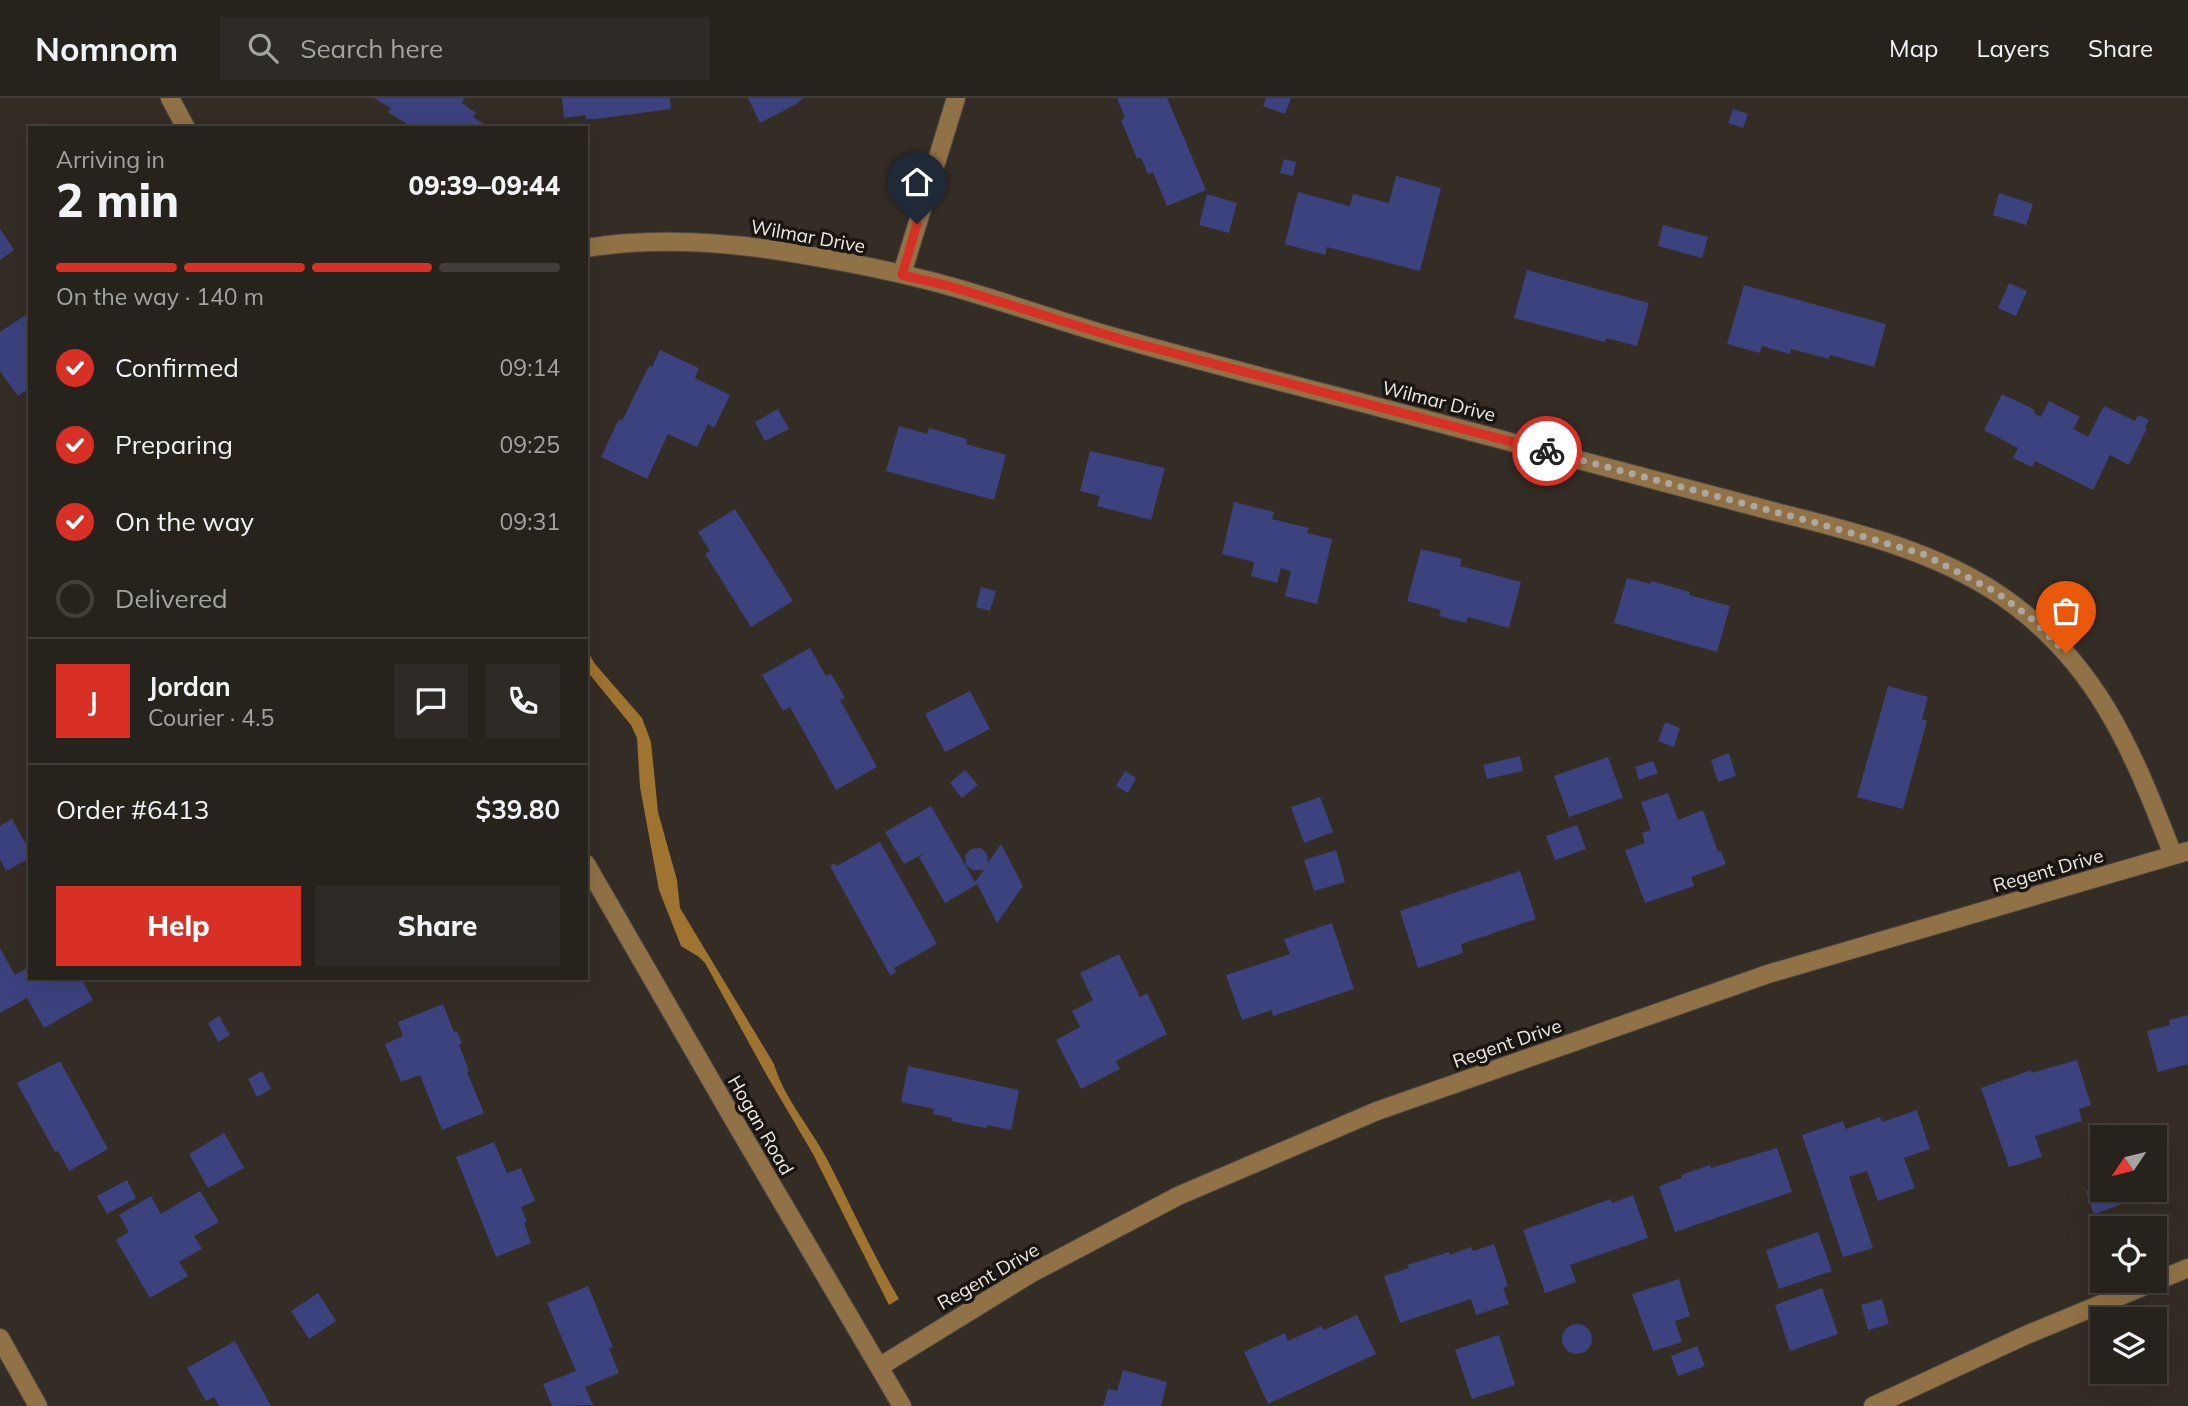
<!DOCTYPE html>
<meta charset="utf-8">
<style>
:root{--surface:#26221c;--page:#2e2a25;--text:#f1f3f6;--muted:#a4a4a3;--line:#423f3b;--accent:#d93025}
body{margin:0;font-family:Mulish,sans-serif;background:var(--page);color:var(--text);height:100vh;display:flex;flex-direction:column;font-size:26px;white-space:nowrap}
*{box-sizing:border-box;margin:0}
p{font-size:23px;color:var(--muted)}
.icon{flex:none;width:38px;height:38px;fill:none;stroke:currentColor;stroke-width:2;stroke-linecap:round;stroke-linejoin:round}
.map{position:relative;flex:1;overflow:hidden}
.side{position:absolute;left:28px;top:28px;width:560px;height:854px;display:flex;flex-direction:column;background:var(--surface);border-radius:0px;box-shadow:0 7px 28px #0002,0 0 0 2px var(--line)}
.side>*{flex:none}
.needle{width:46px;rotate:235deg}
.controls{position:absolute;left:2090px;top:1027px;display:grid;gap:14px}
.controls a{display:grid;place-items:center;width:77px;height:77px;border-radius:0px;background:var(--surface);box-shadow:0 7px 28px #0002,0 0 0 2px var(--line);font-size:35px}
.pin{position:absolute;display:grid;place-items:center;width:60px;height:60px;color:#fff;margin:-72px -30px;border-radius:50% 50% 50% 0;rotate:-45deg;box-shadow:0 0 7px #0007}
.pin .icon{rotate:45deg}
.courier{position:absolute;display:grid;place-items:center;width:70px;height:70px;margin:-35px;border:5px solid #d93025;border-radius:50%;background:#fff;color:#222;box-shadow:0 2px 9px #0007}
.summary em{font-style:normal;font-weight:800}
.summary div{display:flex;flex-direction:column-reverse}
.summary{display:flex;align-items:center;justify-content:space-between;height:119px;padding:0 28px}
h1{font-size:46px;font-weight:800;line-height:52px}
.bar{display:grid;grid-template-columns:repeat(4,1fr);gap:10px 7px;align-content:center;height:84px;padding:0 28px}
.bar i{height:9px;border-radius:5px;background:var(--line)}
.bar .on{background:var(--accent)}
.bar p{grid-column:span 4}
.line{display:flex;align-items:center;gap:18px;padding:0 28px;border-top:2px solid var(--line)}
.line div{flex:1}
.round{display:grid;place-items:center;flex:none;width:74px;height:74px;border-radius:0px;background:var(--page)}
ol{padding:0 28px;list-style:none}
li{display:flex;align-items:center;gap:21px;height:77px}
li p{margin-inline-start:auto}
li .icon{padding:7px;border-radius:50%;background:var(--accent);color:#fff;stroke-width:4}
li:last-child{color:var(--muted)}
li i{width:38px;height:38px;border:4px solid var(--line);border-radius:50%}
.button{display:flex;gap:14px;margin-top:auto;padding:14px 28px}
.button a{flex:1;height:80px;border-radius:0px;background:var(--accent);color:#fff;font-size:28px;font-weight:800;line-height:80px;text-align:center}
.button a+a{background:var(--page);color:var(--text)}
header{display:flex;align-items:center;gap:42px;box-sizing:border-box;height:98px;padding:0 35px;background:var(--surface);border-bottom:2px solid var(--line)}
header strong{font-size:33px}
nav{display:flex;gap:38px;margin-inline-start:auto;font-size:24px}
.search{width:490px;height:63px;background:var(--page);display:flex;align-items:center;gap:18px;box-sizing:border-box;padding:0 24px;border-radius:0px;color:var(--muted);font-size:26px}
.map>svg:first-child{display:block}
</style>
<header>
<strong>Nomnom</strong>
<div class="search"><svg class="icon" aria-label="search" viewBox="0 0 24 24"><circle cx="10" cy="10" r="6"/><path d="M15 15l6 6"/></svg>Search here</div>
<nav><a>Map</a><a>Layers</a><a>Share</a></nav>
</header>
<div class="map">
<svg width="2188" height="1308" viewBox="0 0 2188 1308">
<rect width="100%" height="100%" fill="#332d25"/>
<path fill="#9f7330" d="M 586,551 L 595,566 L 642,620 L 651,644 L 658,714 L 677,782 L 680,810 L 774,966 C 784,1000 810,1029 827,1061 C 851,1108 872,1155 899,1201 L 889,1207 L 813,1056 L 766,976 L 705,865 L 699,859 L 681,848 L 659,792 L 640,689 L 637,640 L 631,627 L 586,572 Z"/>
<path fill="#3c427e" d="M 374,0 L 465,0 L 462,5 L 476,15 L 473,19 L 491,30 L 421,30 L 417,28 L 413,30 L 388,14 L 391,10 Z
M 562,0 L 670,0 L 671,11 L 595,21 L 586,21 L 586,17 L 564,20 Z
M 748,0 L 805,0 L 799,3 L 800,4 L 760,25 Z
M 1117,0 L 1167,0 L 1206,92 L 1167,108 L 1153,74 L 1148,76 L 1141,60 L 1137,61 L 1121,22 L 1125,20 Z
M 1266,0 L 1291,0 L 1285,16 L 1263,8 Z
M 1733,11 L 1748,16 L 1743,30 L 1728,25 Z
M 1284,61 L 1296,64 L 1293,78 L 1280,75 Z
M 1396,78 L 1441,90 L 1420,173 L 1327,149 L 1325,157 L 1285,146 L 1298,94 L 1350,108 L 1353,96 L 1389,105 Z
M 1999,95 L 2033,106 L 2026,127 L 1993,117 Z
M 1207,96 L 1237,105 L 1229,135 L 1199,127 Z
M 1663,127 L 1708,139 L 1702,160 L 1658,148 Z
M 0,131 L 14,152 L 0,162 Z
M 1527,172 L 1649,205 L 1637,248 L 1606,240 L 1605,244 L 1514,220 Z
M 2009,185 L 2027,193 L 2016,218 L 1998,210 Z
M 1744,187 L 1886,226 L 1874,269 L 1830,257 L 1829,261 L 1791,251 L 1790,256 L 1762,248 L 1760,255 L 1727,246 Z
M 30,214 L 30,290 L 18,298 L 0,273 L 0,234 Z
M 660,252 L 699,270 L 695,280 L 730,297 L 714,330 L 708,326 L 697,349 L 668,336 L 647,381 L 601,359 L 619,321 L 622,323 L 649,268 L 652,269 Z
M 2002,296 L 2035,312 L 2034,315 L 2041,319 L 2049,303 L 2080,319 L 2073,331 L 2088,339 L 2104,308 L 2135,323 L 2138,317 L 2149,322 L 2145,329 L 2147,330 L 2129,367 L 2110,357 L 2093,392 L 2035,363 L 2032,369 L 2013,360 L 2018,350 L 1984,332 Z
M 778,311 L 789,331 L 765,343 L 755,324 Z
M 899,328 L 927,336 L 929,330 L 967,341 L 966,346 L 1006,357 L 994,402 L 886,373 Z
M 1090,353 L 1165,370 L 1151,422 L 1097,408 L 1100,398 L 1080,393 Z
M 1234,404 L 1274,414 L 1272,421 L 1309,430 L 1307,435 L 1332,441 L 1317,506 L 1285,498 L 1291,473 L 1281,470 L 1277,485 L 1251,478 L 1254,464 L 1222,456 Z
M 735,411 L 793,503 L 751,529 L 705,456 L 710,453 L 698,434 Z
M 1421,451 L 1462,461 L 1460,468 L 1521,484 L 1509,530 L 1468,519 L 1466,525 L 1439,518 L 1441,512 L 1407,503 Z
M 1627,480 L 1651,486 L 1651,483 L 1690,494 L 1689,497 L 1730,508 L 1717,554 L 1614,525 Z
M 981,489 L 996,493 L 990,513 L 976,509 Z
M 810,550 L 826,578 L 831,576 L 845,600 L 840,602 L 877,669 L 836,692 L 790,609 L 783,613 L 762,577 Z
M 1888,588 L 1928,599 L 1922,621 L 1927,623 L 1903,711 L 1857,699 Z
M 970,593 L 990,631 L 945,654 L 925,616 Z
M 1665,624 L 1680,630 L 1674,649 L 1658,643 Z
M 1729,655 L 1736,678 L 1718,684 L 1711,662 Z
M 1520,658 L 1523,673 L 1487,681 L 1483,667 Z
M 1608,659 L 1623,700 L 1569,719 L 1554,678 Z
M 1653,663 L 1658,675 L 1639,682 L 1635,669 Z
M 965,672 L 978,687 L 962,700 L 950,685 Z
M 1125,673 L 1136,680 L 1128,695 L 1116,688 Z
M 1668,695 L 1678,722 L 1703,712 L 1718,754 L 1721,753 L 1726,766 L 1691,779 L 1694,788 L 1645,805 L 1625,752 L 1645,745 L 1642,735 L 1651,732 L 1641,704 Z
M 1320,699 L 1333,734 L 1304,745 L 1291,709 Z
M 931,708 L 975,784 L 984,772 L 973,772 L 966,767 L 965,758 L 971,751 L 981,750 L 987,756 L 988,765 L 1001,746 L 1023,788 L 997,825 L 977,786 L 945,805 L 919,759 L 925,755 L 904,766 L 885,734 Z
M 12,721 L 30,753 L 30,760 L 6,773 L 0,761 L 0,728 Z
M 1577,727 L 1586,751 L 1555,762 L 1546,738 Z
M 880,744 L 937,846 L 894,870 L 896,874 L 890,877 L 830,768 L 835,765 L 837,768 Z
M 1336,752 L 1345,784 L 1314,793 L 1304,762 Z
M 1520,773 L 1536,821 L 1461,846 L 1463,855 L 1418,870 L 1400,813 Z
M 1332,825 L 1354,891 L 1273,918 L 1272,912 L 1242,922 L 1226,877 L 1290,856 L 1284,841 Z
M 0,850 L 15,877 L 30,868 L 30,880 L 81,880 L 93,902 L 44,930 L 27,900 L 0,915 Z
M 1119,856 L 1140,899 L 1147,895 L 1167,936 L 1116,963 L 1120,971 L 1081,991 L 1056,942 L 1080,929 L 1072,913 L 1093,902 L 1080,875 Z
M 443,906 L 454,934 L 457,933 L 462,945 L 459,947 L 469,973 L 467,974 L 484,1015 L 442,1032 L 420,977 L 401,984 L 385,946 L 403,938 L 398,924 Z
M 2188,917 L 2188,966 L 2158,974 L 2147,933 L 2170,927 L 2169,922 Z
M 219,918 L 230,937 L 218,944 L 208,925 Z
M 2077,962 L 2091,1007 L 2079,1011 L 2082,1023 L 2035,1038 L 2042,1059 L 2009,1069 L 1981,990 L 2031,972 L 2031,975 Z
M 60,963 L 108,1051 L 69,1073 L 58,1053 L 55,1054 L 17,985 Z
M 908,968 L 1019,992 L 1011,1032 L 987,1027 L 986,1030 L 951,1023 L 952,1020 L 933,1016 L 934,1011 L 901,1004 Z
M 262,973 L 271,991 L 257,999 L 248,981 Z
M 1917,1012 L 1930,1051 L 1904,1060 L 1915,1090 L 1878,1103 L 1867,1073 L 1849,1079 L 1873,1150 L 1843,1159 L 1802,1037 L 1843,1023 L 1846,1031 L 1880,1019 L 1882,1024 Z
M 224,1035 L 244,1070 L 208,1090 L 189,1056 Z
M 494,1044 L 507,1075 L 521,1070 L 535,1103 L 521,1109 L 527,1124 L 524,1125 L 531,1145 L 496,1159 L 456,1059 Z
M 1777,1050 L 1792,1094 L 1675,1134 L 1659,1088 L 1682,1080 L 1681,1077 L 1710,1067 L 1711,1070 Z
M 127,1082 L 136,1100 L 107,1116 L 97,1098 Z
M 2102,1088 L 2102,1092 L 2115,1092 L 2120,1107 L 2094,1116 L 2086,1093 Z
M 200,1093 L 219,1124 L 194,1138 L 202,1151 L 179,1164 L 188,1178 L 150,1200 L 116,1142 L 129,1134 L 119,1117 L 151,1098 L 161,1116 Z
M 1633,1097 L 1648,1140 L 1570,1167 L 1576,1184 L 1545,1195 L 1523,1132 L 1611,1101 L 1612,1105 Z
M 1818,1134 L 1832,1173 L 1779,1191 L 1766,1152 Z
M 1494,1146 L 1508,1188 L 1503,1190 L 1509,1206 L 1476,1217 L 1471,1201 L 1400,1225 L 1384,1178 L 1409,1170 L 1407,1167 L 1449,1154 L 1450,1157 L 1471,1149 L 1473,1153 Z
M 1679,1181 L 1690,1218 L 1675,1223 L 1682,1244 L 1653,1253 L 1632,1196 Z
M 588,1188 L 613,1249 L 609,1250 L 619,1275 L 585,1289 L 593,1307 L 552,1308 L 543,1286 L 576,1273 L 547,1205 Z
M 1822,1190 L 1838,1236 L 1790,1253 L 1775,1207 Z
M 318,1195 L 336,1223 L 309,1241 L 291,1213 Z
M 1882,1201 L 1889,1226 L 1868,1232 L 1861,1207 Z
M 1357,1217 L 1376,1256 L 1268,1306 L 1244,1254 L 1285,1235 L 1288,1243 L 1321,1228 L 1324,1232 Z
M1562 1241a15 15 0 1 1 30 0a15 15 0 1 1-30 0Z
M 1499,1237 L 1515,1287 L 1472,1301 L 1455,1252 Z
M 235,1243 L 271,1308 L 219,1308 L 214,1299 L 206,1303 L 187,1270 Z
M 1697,1248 L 1705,1268 L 1678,1278 L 1671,1258 Z
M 1123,1272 L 1167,1284 L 1161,1308 L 1103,1308 L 1108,1291 L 1117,1293 Z"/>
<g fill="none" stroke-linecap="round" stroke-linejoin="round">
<defs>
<path id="minor" d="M 170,0 L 186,30
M 586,150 C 648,140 712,143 774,152 C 832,161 892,172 949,188 C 1010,205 1069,227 1129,243 C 1207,265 1285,285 1363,305 C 1493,339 1623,373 1753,408 C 1836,430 1924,447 1997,495 C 2096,561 2132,651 2173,757
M 902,176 L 956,0
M 586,766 L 735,1024 L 902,1308
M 0,1240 L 38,1308
M 879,1269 L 1030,1176 L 1178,1098 L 1377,1013 L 1768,876 L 2188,753
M 1873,1308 L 2024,1238 L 2188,1170"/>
</defs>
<use href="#minor" stroke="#514b44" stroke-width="20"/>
<use href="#minor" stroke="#917246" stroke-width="18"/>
</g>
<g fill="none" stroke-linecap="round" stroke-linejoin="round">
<path stroke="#aca7a1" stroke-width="7" stroke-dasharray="0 12.6" d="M 1547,353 L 1820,426 L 1923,456 L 1996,494 L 2032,521 L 2066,555"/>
<path stroke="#d93025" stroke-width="9" d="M 917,126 L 902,177 L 949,188 L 1127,243 L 1547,353"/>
</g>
<g text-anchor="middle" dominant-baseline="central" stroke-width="7" stroke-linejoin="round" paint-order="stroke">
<g font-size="19" fill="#ede9e4" stroke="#191612">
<text transform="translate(808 138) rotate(10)">Wilmar Drive</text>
<text transform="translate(1439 303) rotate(14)">Wilmar Drive</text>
<text transform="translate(2048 772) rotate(-16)">Regent Drive</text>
<text transform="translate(1507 945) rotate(-19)">Regent Drive</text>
<text transform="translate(761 1027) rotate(60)">Hogan Road</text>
<text transform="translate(988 1178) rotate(-30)">Regent Drive</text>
</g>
</g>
</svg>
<div class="controls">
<a><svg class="needle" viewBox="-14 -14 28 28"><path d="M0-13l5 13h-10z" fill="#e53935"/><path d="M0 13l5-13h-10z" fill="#a4a4a3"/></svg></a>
<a><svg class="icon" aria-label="locate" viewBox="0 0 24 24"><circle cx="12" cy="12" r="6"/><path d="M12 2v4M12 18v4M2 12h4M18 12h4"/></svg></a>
<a><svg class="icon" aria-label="layers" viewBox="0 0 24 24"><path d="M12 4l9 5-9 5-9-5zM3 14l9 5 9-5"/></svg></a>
</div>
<div class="pin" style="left:2066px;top:555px;background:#ea580c"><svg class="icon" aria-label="bag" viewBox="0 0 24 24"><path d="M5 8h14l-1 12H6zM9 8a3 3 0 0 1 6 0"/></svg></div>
<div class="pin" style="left:917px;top:126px;background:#1f2937"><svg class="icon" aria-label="home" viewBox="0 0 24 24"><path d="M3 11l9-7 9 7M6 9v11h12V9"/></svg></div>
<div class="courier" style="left:1547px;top:353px"><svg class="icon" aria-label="bike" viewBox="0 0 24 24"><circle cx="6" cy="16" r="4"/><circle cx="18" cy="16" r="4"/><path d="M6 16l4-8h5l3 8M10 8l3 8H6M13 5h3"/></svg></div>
<section class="side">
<div class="summary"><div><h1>2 min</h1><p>Arriving in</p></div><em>09:39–09:44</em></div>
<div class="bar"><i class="on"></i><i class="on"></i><i class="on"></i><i></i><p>On the way · 140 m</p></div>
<ol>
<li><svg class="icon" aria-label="check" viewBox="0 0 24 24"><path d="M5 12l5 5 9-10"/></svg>Confirmed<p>09:14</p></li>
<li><svg class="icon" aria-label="check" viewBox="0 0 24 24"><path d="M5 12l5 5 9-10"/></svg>Preparing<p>09:25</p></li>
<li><svg class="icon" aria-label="check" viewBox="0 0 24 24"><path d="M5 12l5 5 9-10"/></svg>On the way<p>09:31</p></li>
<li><i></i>Delivered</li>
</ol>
<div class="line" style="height:126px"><b class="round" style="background:var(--accent);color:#fff">J</b><div><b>Jordan</b><p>Courier · 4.5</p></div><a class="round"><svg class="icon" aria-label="chat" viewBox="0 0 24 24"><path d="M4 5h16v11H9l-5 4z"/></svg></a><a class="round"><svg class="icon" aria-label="phone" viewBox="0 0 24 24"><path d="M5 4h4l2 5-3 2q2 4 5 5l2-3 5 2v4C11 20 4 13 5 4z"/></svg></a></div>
<div class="line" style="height:91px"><div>Order #6413</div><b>$39.80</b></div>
<div class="button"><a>Help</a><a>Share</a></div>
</section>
</div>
